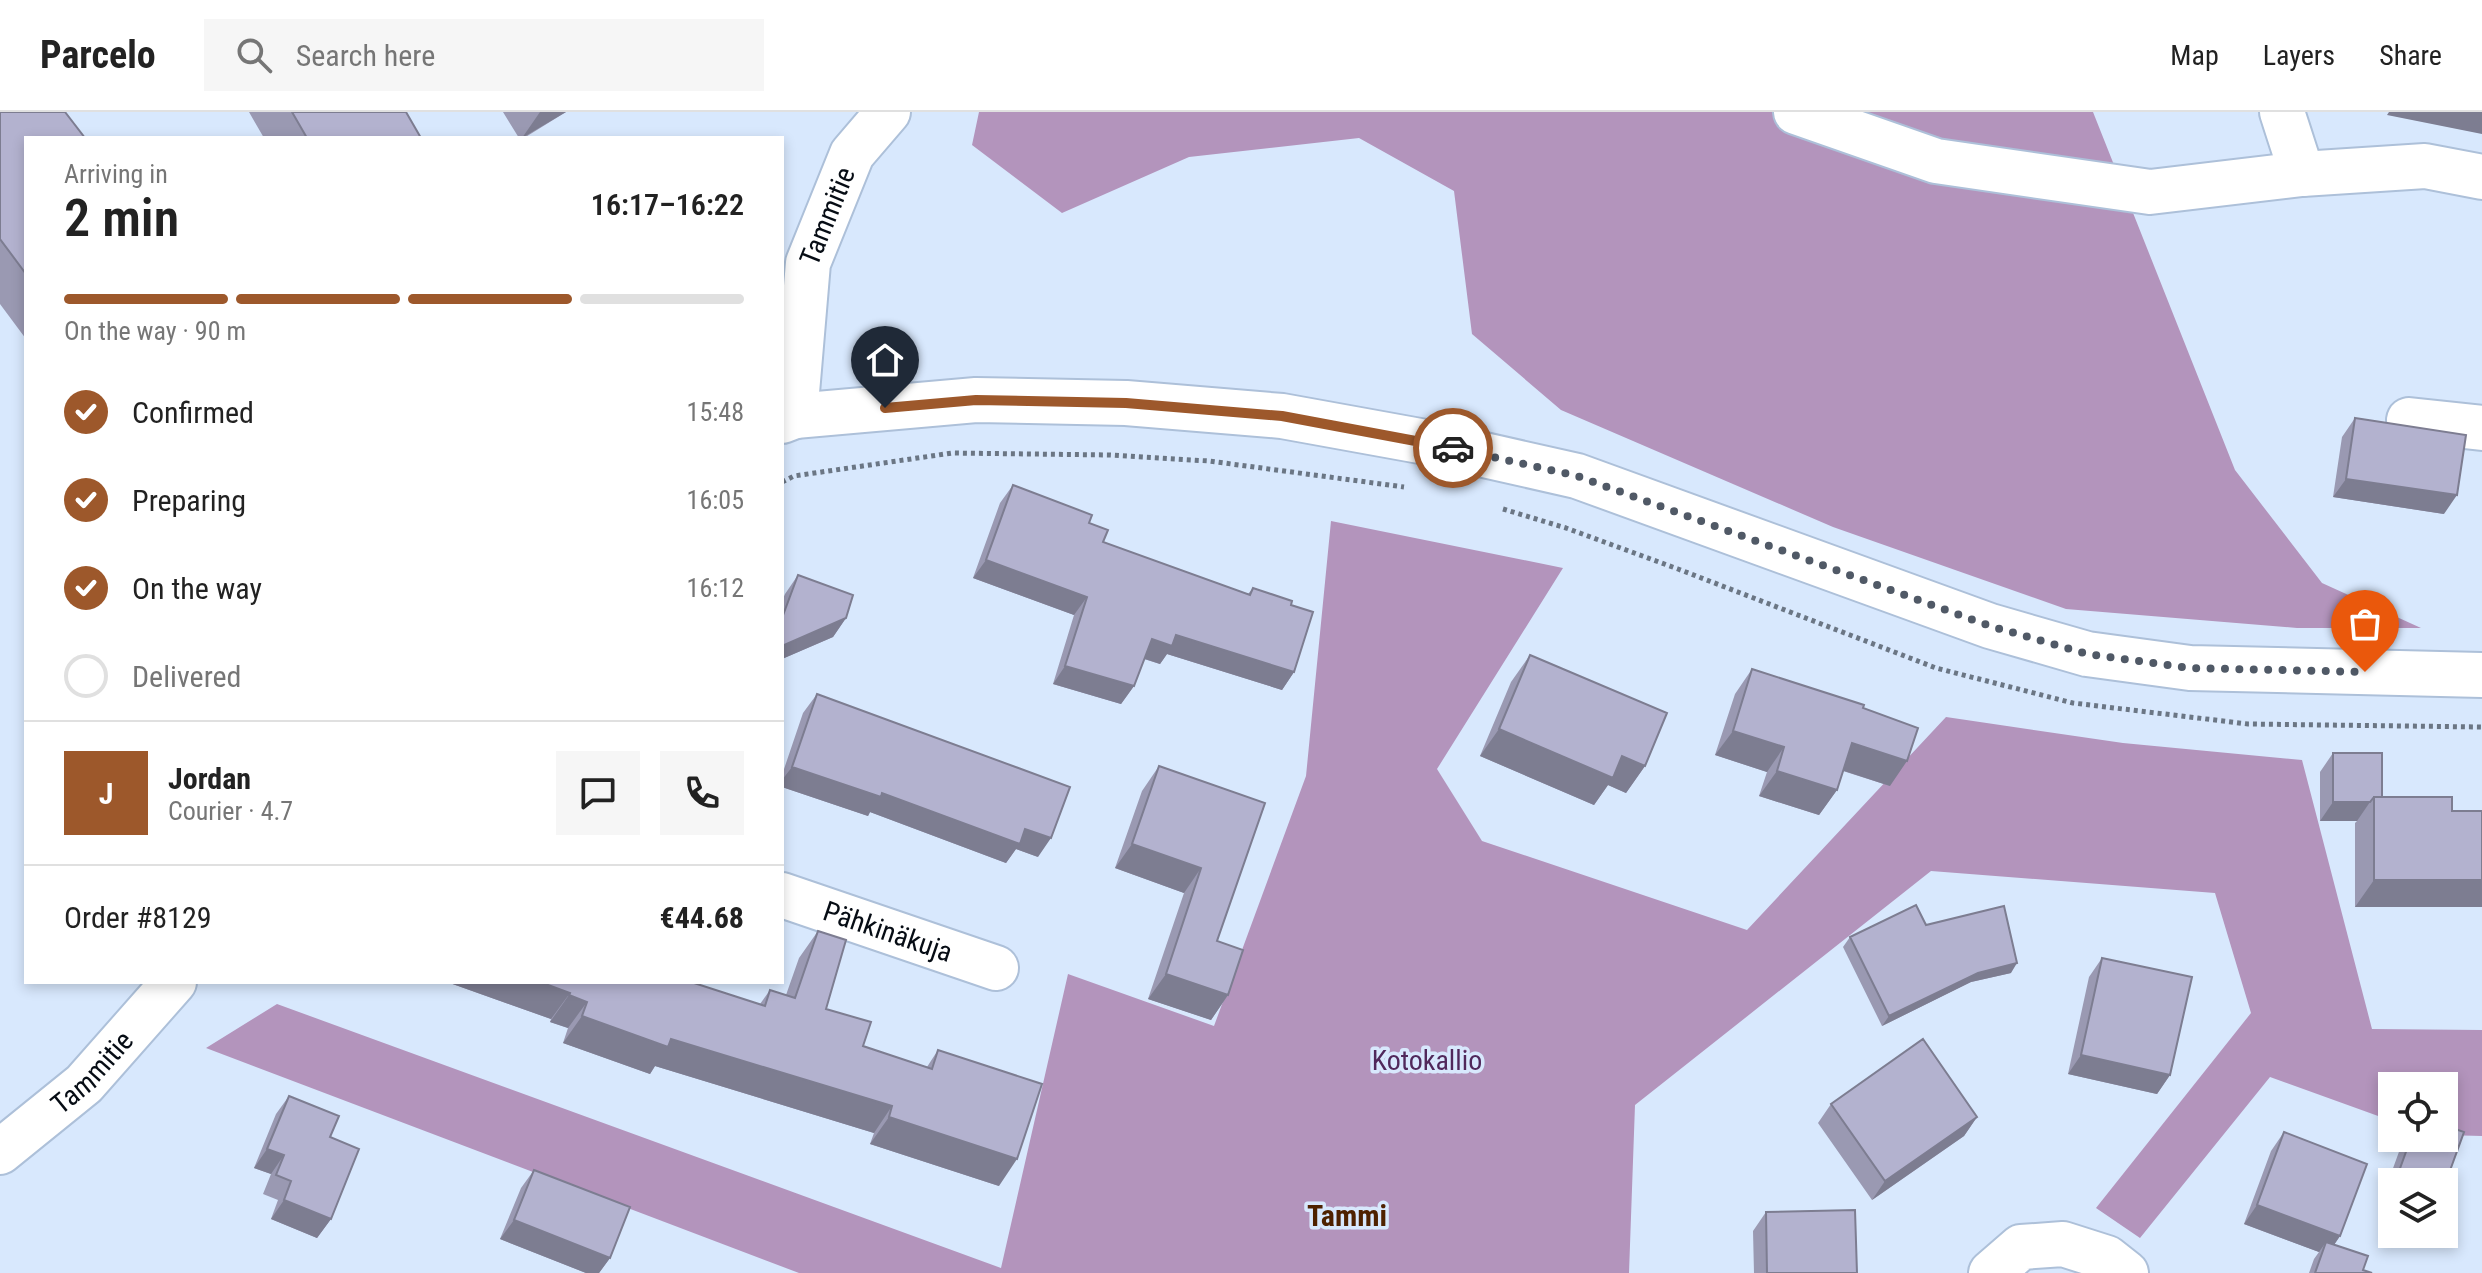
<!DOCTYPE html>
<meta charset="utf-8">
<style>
:root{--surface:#fff;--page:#f6f6f6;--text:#222;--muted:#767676;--line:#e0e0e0;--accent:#9d582b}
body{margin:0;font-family:"Roboto Condensed",sans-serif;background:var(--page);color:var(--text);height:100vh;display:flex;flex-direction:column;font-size:30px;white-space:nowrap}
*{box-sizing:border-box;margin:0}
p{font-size:26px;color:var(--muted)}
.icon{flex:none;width:44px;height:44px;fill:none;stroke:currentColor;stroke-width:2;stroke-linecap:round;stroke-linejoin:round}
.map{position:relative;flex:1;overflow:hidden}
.sheet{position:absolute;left:24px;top:24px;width:760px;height:848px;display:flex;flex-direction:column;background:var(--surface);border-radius:0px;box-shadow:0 4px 12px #0003}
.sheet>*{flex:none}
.buttons{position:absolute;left:2378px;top:960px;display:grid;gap:16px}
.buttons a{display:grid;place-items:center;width:80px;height:80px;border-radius:0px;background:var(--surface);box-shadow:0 4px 12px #0003;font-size:40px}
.pin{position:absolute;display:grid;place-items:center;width:68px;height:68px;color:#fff;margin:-82px -34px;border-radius:50% 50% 50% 0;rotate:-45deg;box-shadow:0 0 8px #0007}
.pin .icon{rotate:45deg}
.courier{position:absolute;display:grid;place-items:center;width:80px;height:80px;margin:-40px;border:6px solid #9d582b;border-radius:50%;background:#fff;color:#222;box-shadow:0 2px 10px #0007}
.headline em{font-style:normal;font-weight:600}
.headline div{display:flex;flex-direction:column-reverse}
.headline{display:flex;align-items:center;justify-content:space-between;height:136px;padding:0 40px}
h1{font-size:52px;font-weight:600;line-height:60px}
.bar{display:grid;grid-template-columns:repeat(4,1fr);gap:12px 8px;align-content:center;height:96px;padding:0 40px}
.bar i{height:10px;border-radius:6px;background:var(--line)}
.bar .current{background:var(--accent)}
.bar p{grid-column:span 4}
.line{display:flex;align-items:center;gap:20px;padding:0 40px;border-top:2px solid var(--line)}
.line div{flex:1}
.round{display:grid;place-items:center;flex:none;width:84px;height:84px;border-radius:0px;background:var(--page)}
ol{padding:0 40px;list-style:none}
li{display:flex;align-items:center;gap:24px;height:88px}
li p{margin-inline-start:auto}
li .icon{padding:8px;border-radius:50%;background:var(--accent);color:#fff;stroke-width:4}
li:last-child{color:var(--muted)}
li i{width:44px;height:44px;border:4px solid var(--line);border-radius:50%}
header{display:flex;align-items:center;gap:48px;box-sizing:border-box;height:112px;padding:0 40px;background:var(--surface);border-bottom:2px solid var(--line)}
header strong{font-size:38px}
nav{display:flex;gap:44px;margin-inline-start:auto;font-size:28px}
.search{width:560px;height:72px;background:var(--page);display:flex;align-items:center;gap:20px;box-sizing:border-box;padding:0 28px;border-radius:0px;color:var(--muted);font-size:30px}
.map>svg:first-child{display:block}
</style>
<header>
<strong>Parcelo</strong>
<div class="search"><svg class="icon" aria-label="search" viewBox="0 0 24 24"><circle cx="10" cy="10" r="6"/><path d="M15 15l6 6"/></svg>Search here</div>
<nav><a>Map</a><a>Layers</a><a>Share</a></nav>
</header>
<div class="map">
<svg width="2482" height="1161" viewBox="0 0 2482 1161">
<rect width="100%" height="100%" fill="#d8e8fd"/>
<path fill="#b394bc" d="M 979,0 L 2093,0 L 2235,358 L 2322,471 L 2421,516 L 2297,516 L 2066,497 L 1833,415 L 1561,298 L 1472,222 L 1454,79 L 1359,26 L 1189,45 L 1062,101 L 972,33 Z
M 1331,409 L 1563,456 L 1437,657 L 1482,729 L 1747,818 L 1946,605 L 2123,631 L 2302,648 L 2372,917 L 2482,918 L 2482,1024 L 2444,1023 L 2444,974 L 2392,974 L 2392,1009 L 2270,965 L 2140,1126 L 2096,1096 L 2251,901 L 2215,781 L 1931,759 L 1635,993 L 1629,1161 L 799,1161 L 206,936 L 277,892 L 1001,1156 L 1068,862 L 1214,914 L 1306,664 Z"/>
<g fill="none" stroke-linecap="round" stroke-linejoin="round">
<defs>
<g id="minor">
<path d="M 1796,0 L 1936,49 L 2150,80 L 2302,62 L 2425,54 L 2482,65"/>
<path d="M 2282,0 L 2302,62"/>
<path d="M 795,304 L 976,288 L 1126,291 L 1282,304 L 1431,331 L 1577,364 L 1990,514 L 2087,542 L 2190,556 L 2482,563"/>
<path d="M 2409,308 L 2482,316"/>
<path id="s1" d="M 782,309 L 795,304 L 808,151 L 852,42 L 888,0"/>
<path id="s2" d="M 782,783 L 996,856"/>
<path id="s3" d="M 0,1040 L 84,972 L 174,870"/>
<path d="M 1991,1161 L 2021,1135 L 2063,1132 L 2107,1146 L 2126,1161"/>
</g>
</defs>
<use href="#minor" stroke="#adc0d9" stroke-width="48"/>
<path stroke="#6b7684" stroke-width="5" stroke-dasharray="4 4" stroke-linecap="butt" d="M 782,370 L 794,364 L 952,341 L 1109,343 L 1209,349 L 1404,375
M 1503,397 L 1566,416 L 1678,457 L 1936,556 L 2073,591 L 2248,612 L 2482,615"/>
<use href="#minor" stroke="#fff" stroke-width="44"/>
</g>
<path fill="#9a99b2" d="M 0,0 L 26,26 L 26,227 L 0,192 Z
M 249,0 L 406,0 L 421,26 L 264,26 Z
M 503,0 L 566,0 L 524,26 L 519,26 Z
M 2355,306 L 2444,402 L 2333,385 L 2342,325 Z
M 1013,373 L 1089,411 L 1103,430 L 1248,482 L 1253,476 L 1291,493 L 1294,560 L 1282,578 L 1167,542 L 1160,552 L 1144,547 L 1134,574 L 1121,592 L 1053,572 L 1074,503 L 973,466 L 1000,391 Z
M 798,463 L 846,506 L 833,525 L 782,547 L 782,489 L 785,482 Z
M 1530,543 L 1645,654 L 1626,681 L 1608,673 L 1594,693 L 1480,644 L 1511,570 Z
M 1752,557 L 1863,596 L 1890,674 L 1843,659 L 1837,678 L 1819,703 L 1759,684 L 1767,660 L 1715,643 L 1735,582 Z
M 817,582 L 1038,745 L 1016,737 L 1006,751 L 870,700 L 868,704 L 782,675 L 782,663 L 803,601 Z
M 2333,641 L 2382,685 L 2452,699 L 2482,795 L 2355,795 L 2355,711 L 2357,709 L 2320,709 L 2320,660 Z
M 1159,654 L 1265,691 L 1217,829 L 1228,883 L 1211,908 L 1148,887 L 1184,781 L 1115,756 L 1142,679 Z
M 1926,813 L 2011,861 L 1971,870 L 1882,914 L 1843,835 L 1850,825 Z
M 818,819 L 826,897 L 863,934 L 927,955 L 938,938 L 999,1074 L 870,1032 L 874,1021 L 655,954 L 650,962 L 563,931 L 568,916 L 550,910 L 551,907 L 447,870 L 691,871 L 760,892 L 770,878 L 786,883 L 799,846 Z
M 2102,846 L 2170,963 L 2157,982 L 2068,962 L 2089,865 Z
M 289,984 L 330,1025 L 331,1107 L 317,1126 L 271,1107 L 278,1088 L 263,1082 L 271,1062 L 254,1056 L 276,1002 Z
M 1831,992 L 1977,1005 L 1964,1024 L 1872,1088 L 1818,1011 Z
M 2284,1020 L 2340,1124 L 2334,1133 L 2363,1158 L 2372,1161 L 2309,1161 L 2314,1147 L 2319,1140 L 2244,1112 L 2271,1039 Z
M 2404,1026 L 2444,1026 L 2384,1081 Z
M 534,1058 L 610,1146 L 599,1161 L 586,1161 L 500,1127 L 521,1076 Z
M 1766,1100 L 1857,1161 L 1754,1161 L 1753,1119 Z"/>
<path fill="#7d7d91" d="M 540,0 L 566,0 L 522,26 Z
M 2389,0 L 2482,0 L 2482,22 L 2387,3 Z
M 2346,367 L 2457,383 L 2444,402 L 2333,385 Z
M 986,448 L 1087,485 L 1074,503 L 973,466 Z
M 846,506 L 833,525 L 782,547 L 782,534 Z
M 1176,523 L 1294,560 L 1282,578 L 1167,542 L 1160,552 L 1139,545 L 1152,527 Z
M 1065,554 L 1134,574 L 1121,592 L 1053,572 Z
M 1499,617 L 1622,644 L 1645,654 L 1626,681 L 1608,673 L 1594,693 L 1480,644 Z
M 1733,619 L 1784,635 L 1767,660 L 1715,643 Z
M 1852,631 L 1907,649 L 1890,674 L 1835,656 Z
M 792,655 L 882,681 L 1025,717 L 1051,726 L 1038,745 L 1016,737 L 1006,751 L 870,700 L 868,704 L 782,675 L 782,668 Z
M 1777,659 L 1837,678 L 1819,703 L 1759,684 Z
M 2333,690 L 2370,690 L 2357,709 L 2320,709 Z
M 1132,732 L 1201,756 L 1184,781 L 1115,756 Z
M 2374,768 L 2482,768 L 2482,795 L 2355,795 Z
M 2017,851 L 2011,861 L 1971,870 L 1882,914 L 1889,904 L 1978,861 Z
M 1166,862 L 1228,883 L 1211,908 L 1148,887 Z
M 447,870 L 540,870 L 570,881 L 551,907 Z
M 569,883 L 587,890 L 568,916 L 550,910 Z
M 582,904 L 671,927 L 892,994 L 874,1021 L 655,954 L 650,962 L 563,931 Z
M 2081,943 L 2170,963 L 2157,982 L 2068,962 Z
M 889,1005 L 1017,1047 L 999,1074 L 870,1032 Z
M 1977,1005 L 1964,1024 L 1872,1088 L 1885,1069 Z
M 267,1037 L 284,1043 L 271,1062 L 254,1056 Z
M 2398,1062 L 2421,1070 L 2392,1070 L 2392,1083 L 2384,1081 Z
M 284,1088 L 331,1107 L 317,1126 L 271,1107 Z
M 2257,1093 L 2340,1124 L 2327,1143 L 2326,1130 L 2319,1140 L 2244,1112 Z
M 514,1108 L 610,1146 L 599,1161 L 586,1161 L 500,1127 Z"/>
<path fill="#b3b2cf" stroke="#7d7d91" stroke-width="2" d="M 0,0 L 65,0 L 85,26 L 26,26 L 26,162 L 0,127 Z
M 292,0 L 406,0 L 421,26 L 307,26 Z
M 2355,306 L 2466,323 L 2457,383 L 2346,367 Z
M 1013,373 L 1092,403 L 1089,411 L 1108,418 L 1103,430 L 1250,483 L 1253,476 L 1292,489 L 1291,493 L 1313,500 L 1294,560 L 1176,523 L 1172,534 L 1152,527 L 1134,574 L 1065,554 L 1087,485 L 986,448 Z
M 798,463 L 853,483 L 846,506 L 782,534 L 782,506 Z
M 1530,543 L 1667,601 L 1645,654 L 1622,644 L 1613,666 L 1499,617 Z
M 1752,557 L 1864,593 L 1863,596 L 1918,616 L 1907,649 L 1852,631 L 1837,678 L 1777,659 L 1784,635 L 1733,619 Z
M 817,582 L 1070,675 L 1051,726 L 1025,717 L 1020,732 L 882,681 L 881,685 L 792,655 Z
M 2333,641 L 2382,641 L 2382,685 L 2374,685 L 2370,690 L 2333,690 Z
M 1159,654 L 1265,691 L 1217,829 L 1243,838 L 1228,883 L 1166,862 L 1201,756 L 1132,732 Z
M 2374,685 L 2452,685 L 2452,699 L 2482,699 L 2482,768 L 2374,768 Z
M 1916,793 L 1926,813 L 2004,794 L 2017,851 L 1978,861 L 1889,904 L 1850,825 Z
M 818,819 L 846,828 L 826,897 L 871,910 L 863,934 L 932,957 L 938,938 L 1042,972 L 1017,1047 L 889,1005 L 892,994 L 671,927 L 668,935 L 582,904 L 587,890 L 569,883 L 570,881 L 540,870 L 691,870 L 765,894 L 770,878 L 795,886 Z
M 2102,846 L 2192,865 L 2170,963 L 2081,943 Z
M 1923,927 L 1977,1005 L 1885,1069 L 1831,992 Z
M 289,984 L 339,1004 L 330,1025 L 359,1037 L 331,1107 L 284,1088 L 291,1069 L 276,1063 L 284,1043 L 267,1037 Z
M 2444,1013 L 2464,1020 L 2444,1075 L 2444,1070 L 2421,1070 L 2398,1062 L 2411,1026 L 2444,1026 Z
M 2284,1020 L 2367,1052 L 2340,1124 L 2257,1093 Z
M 534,1058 L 630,1095 L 610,1146 L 514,1108 Z
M 1855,1098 L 1857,1161 L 1767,1161 L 1766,1100 Z
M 2326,1130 L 2368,1144 L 2363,1158 L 2372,1161 L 2315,1161 Z"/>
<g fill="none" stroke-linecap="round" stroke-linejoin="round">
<path stroke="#505966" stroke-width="8" stroke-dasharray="0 14.4" d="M 1453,336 L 1577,364 L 1990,514 L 2087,542 L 2190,556 L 2365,560"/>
<path stroke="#9d582b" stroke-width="10" d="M 885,296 L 976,288 L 1126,291 L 1282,304 L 1453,336"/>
</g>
<g text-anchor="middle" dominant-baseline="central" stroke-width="7" stroke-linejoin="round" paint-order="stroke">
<g font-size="28" fill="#060c14" stroke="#d8e8fd">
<text stroke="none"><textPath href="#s1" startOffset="218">Tammitie</textPath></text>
<text stroke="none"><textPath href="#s2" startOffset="112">Pähkinäkuja</textPath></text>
<text stroke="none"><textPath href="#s3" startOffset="122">Tammitie</textPath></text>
</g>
<g font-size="28" fill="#50285b" stroke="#d8e8fd">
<text x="1427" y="948">Kotokallio</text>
</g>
<g font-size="30" font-weight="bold" fill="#4e2100" stroke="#d8e8fd">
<text x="1347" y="1103">Tammi</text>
</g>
</g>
</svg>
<div class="buttons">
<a><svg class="icon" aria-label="locate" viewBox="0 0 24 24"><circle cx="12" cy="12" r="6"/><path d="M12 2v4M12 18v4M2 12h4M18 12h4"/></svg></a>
<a><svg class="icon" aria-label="layers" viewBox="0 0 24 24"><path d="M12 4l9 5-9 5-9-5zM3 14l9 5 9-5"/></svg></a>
</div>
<div class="pin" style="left:2365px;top:560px;background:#ea580c"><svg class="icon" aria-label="bag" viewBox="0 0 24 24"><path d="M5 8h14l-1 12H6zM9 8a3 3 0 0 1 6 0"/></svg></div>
<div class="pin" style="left:885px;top:296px;background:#1f2937"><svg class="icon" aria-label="home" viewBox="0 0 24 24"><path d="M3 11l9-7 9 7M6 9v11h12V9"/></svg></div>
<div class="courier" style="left:1453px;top:336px"><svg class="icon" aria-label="car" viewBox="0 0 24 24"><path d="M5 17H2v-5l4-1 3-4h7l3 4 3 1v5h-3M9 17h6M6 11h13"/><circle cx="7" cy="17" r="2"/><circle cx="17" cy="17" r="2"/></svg></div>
<section class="sheet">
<div class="headline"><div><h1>2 min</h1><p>Arriving in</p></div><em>16:17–16:22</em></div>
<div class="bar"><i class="current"></i><i class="current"></i><i class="current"></i><i></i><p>On the way · 90 m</p></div>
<ol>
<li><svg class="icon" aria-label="check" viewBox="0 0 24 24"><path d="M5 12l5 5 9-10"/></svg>Confirmed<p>15:48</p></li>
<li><svg class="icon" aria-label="check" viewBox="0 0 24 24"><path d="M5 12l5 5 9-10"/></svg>Preparing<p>16:05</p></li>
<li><svg class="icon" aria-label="check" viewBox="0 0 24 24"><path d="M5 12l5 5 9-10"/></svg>On the way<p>16:12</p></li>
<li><i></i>Delivered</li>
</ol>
<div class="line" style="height:144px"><b class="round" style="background:var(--accent);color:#fff">J</b><div><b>Jordan</b><p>Courier · 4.7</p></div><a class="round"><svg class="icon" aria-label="chat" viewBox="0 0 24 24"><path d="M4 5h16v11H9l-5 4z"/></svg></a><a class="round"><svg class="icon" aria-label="phone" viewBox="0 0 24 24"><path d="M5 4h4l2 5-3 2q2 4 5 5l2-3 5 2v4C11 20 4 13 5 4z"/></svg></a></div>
<div class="line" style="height:104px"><div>Order #8129</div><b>€44.68</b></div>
</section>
</div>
